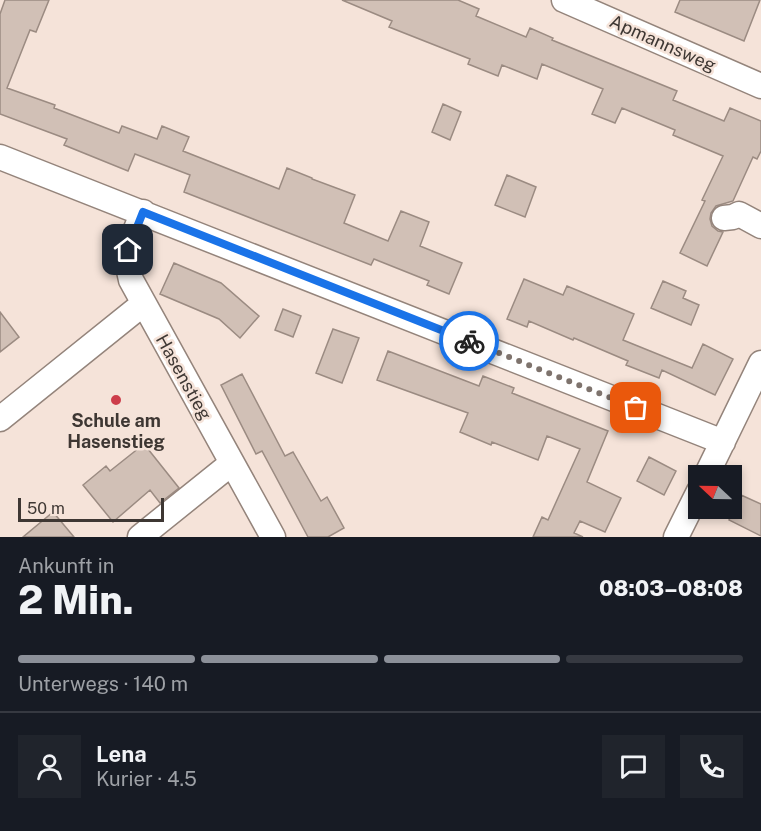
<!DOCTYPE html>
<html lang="de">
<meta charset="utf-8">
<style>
:root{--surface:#171b24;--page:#20242c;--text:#f1f3f6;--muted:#9ea1a6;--line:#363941;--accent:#8c9099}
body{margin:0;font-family:"Public Sans",sans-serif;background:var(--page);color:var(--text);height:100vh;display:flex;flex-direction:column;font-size:22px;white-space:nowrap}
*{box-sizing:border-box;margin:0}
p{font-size:20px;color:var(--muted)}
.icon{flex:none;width:33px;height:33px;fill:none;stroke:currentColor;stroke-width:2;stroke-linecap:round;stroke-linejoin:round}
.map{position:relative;height:537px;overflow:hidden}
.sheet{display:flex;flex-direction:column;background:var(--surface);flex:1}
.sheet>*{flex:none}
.needle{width:39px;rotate:292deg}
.controls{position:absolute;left:688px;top:465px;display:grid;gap:12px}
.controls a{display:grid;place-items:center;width:54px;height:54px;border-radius:0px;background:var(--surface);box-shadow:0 3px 9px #0003;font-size:30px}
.scale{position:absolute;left:18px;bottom:15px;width:146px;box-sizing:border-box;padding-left:6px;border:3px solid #3e3733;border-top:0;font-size:16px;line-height:21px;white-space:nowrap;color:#3e3733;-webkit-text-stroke:4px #f5e3d9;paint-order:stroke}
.pin{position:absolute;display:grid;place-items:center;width:51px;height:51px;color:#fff;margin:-26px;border-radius:12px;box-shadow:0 3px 9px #0006}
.courier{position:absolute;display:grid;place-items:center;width:60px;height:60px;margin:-30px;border:4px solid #1a73e8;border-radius:50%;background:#fff;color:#222;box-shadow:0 2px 8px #0007}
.summary em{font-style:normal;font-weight:800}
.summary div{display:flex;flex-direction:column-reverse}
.summary{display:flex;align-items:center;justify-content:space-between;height:102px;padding:0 18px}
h1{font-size:39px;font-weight:800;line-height:45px}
.bar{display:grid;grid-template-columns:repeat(4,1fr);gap:9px 6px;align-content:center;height:72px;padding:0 18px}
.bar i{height:8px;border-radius:4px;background:var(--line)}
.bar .selected{background:var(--accent)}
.bar p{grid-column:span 4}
.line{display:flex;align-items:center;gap:15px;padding:0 18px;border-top:2px solid var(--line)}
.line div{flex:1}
.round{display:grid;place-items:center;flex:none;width:63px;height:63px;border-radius:0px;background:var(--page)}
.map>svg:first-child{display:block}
</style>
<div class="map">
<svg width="761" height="537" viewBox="0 0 761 537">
<rect width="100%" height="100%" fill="#f5e3d9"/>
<path fill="#d1c0b6" stroke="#9b8b82" stroke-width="1.5" d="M 5,0 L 49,0 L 36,32 L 30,30 L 7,88 L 55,105 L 54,108 L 119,133 L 122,126 L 157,139 L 162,126 L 189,137 L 183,151 L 279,189 L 287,168 L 312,178 L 312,179 L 355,195 L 344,223 L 388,241 L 401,211 L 429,222 L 420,246 L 462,263 L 449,294 L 427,285 L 429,281 L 374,259 L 371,265 L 184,192 L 190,175 L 135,154 L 128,171 L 64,145 L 67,139 L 0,114 L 0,14 Z
M 342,0 L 458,0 L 479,9 L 476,16 L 526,37 L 530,28 L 553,38 L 552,40 L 677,91 L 673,100 L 724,121 L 730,108 L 761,121 L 761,151 L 757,159 L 753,157 L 733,201 L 716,206 L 711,213 L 710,219 L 712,226 L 718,231 L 723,232 L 707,266 L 680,253 L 705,201 L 702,200 L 723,156 L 673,135 L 675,130 L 622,108 L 615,123 L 592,114 L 603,89 L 542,64 L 537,79 L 502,65 L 498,76 L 468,64 L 470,59 L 389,27 L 392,21 Z
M 680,0 L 760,0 L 744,41 L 675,12 Z
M 443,104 L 461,112 L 450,140 L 432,132 Z
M 507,175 L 536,187 L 525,217 L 495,205 Z
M 174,263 L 221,283 L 259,316 L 240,338 L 219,319 L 160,294 Z
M 524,279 L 563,295 L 567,286 L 634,314 L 623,340 L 692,368 L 703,344 L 733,359 L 715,395 L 662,370 L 659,378 L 626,365 L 628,361 L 574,338 L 573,340 L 529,321 L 527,327 L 507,319 Z
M 663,281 L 686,291 L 683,298 L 699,305 L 691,325 L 651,308 Z
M 283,309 L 301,316 L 293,337 L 275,330 Z
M 0,312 L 19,337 L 0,352 Z
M 333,329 L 359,338 L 342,383 L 316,373 Z
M 388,351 L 479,386 L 483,376 L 514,388 L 512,393 L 608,431 L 587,482 L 621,498 L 605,532 L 580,521 L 574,533 L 583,537 L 533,537 L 542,517 L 548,520 L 580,449 L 547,436 L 538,460 L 492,442 L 491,445 L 460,432 L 468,413 L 377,380 Z
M 242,374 L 285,456 L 293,452 L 321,501 L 327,497 L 344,528 L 328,537 L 308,537 L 262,451 L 256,454 L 221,385 Z
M 144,444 L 179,488 L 160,503 L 150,490 L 113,522 L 83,485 L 106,466 L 110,471 Z
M 649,457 L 676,471 L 664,495 L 637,481 Z
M 741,495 L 761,504 L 761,536 L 729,520 Z
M 53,512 L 74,537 L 23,537 Z"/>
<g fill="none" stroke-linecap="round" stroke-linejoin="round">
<defs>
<path id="minor" d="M 564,0 L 761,86
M 0,157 L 723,442
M 143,212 C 133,237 123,253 131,280 L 273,537
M 724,218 L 733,217 L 739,214 L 761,226
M 0,419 L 143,304
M 706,476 L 761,363
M 140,537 L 232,463
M 676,537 L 699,491"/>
</defs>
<use href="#minor" stroke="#94847b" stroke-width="27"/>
<use href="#minor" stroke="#fff" stroke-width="24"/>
</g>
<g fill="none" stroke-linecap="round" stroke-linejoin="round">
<path stroke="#7e736d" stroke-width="6" stroke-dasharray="0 10.8" d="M 469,341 L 636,408"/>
<path stroke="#1a73e8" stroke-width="8" d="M 128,250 L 143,212 L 469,341"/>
</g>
<circle fill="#cd3d4a" stroke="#f5e3d9" stroke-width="2" cx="116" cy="400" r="6"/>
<g text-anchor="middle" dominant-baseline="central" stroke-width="5" stroke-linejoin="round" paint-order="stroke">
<g font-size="18" fill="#3e3733" stroke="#f5e3d9">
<text transform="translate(663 43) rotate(24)">Apmannsweg</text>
<text transform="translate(184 377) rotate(61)">Hasenstieg</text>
</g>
<g font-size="18" font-weight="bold" fill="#3e3733" stroke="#f5e3d9">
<text x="116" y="420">Schule am<tspan x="116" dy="21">Hasenstieg</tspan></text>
</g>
</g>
</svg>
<div class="controls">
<a><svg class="needle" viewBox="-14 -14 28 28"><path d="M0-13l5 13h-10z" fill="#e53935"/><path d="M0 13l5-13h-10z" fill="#9ea1a6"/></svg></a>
</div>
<div class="scale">50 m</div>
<div class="pin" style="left:636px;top:408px;background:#ea580c"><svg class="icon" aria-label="bag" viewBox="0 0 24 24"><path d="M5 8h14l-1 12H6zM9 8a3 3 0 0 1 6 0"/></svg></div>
<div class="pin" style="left:128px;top:250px;background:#1f2937"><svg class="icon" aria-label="home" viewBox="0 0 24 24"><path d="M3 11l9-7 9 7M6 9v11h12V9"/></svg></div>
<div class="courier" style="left:469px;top:341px"><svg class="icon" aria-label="bike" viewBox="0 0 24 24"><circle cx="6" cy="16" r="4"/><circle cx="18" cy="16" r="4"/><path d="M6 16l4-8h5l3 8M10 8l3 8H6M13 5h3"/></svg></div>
</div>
<section class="sheet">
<div class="summary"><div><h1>2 Min.</h1><p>Ankunft in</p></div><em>08:03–08:08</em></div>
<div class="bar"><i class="selected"></i><i class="selected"></i><i class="selected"></i><i></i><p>Unterwegs · 140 m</p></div>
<div class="line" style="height:108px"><a class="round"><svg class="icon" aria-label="person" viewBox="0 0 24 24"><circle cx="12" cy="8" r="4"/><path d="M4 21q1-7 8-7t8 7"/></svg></a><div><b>Lena</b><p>Kurier · 4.5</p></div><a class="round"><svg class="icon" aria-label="chat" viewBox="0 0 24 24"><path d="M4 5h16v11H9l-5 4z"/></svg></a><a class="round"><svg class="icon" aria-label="phone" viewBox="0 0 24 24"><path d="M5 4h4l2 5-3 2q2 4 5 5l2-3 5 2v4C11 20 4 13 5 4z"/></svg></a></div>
</section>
